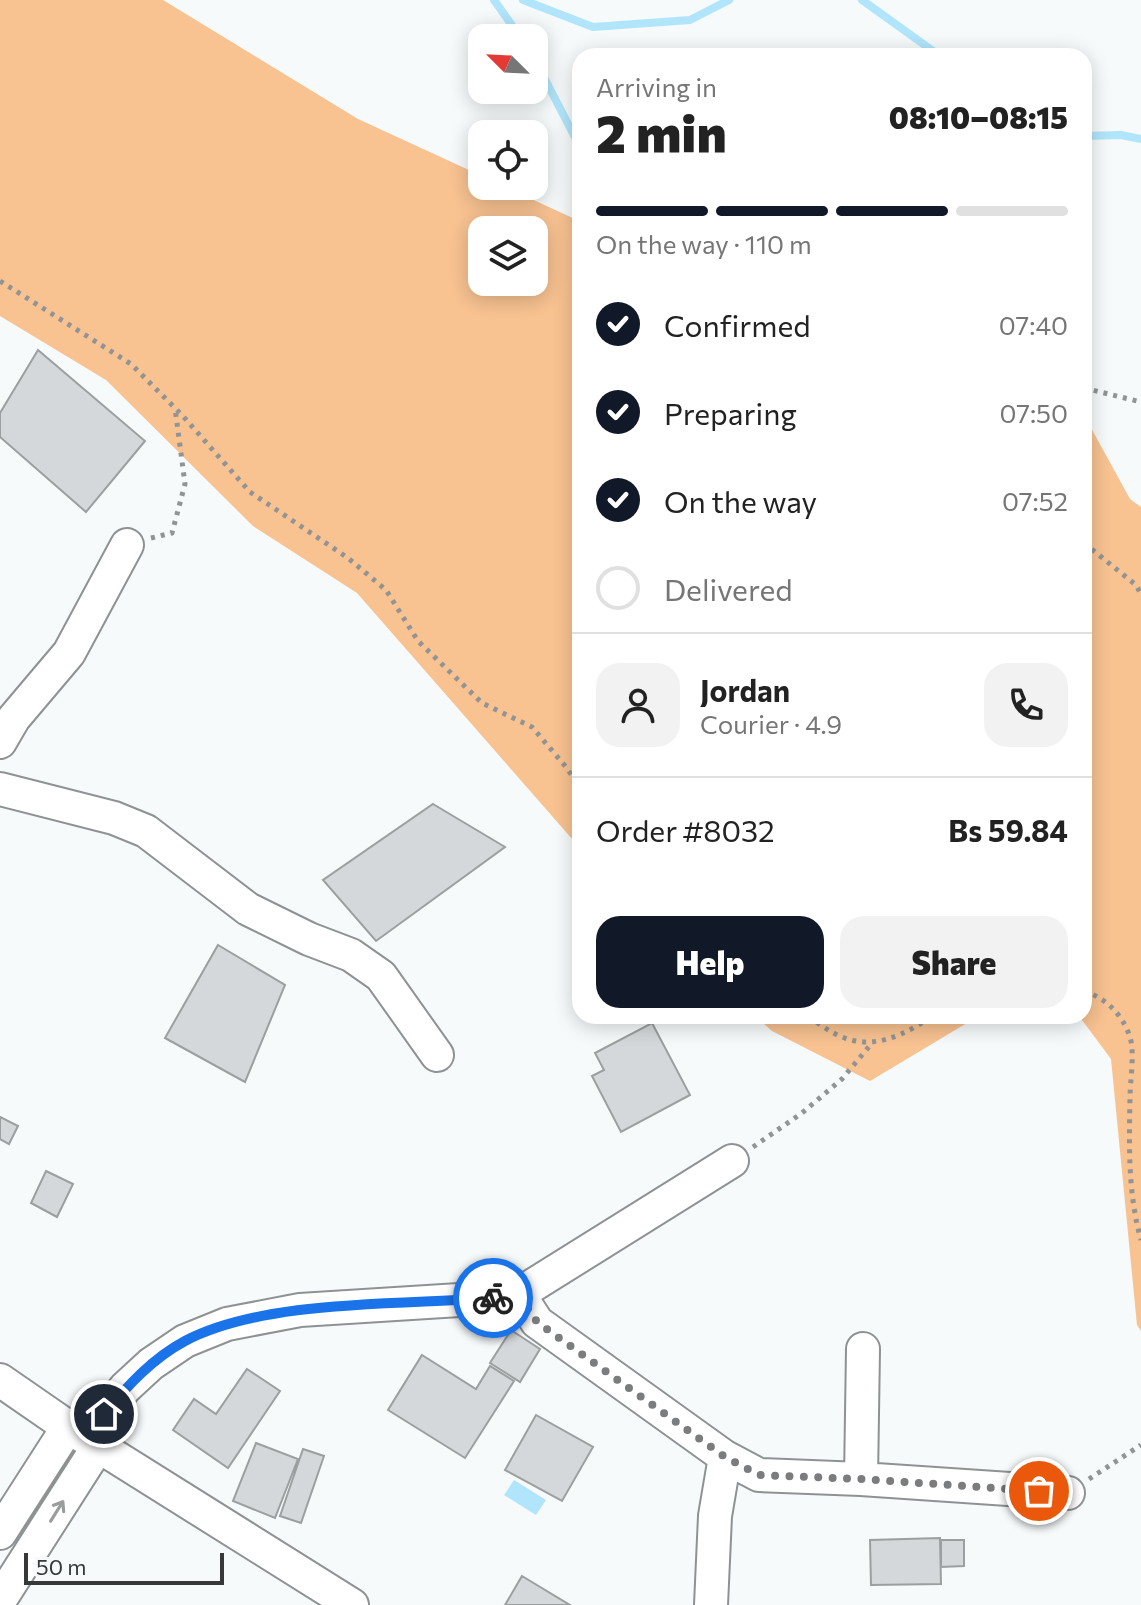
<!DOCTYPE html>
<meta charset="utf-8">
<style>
:root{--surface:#fff;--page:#f2f2f2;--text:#222;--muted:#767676;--line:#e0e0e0;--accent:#111827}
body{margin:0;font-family:Commissioner,sans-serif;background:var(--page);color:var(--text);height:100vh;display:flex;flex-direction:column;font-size:30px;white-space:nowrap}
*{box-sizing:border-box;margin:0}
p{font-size:26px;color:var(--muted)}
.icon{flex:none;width:44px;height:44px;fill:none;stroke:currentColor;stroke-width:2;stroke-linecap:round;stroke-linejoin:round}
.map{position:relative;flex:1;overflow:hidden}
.panel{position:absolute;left:572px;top:48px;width:520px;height:976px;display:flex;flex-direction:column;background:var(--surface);border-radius:24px;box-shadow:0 4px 20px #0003}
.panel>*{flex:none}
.needle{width:52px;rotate:294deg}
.controls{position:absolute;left:468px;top:24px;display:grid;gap:16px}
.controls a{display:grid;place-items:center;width:80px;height:80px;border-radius:16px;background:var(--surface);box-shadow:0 4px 20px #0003;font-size:40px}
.scale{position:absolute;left:24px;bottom:20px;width:200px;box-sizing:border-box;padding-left:8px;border:4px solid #373839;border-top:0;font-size:22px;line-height:28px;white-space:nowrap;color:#373839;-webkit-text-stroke:6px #f6fafb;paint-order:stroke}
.pin{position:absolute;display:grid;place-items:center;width:68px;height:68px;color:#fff;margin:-34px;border:4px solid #fff;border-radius:50%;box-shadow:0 2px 8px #0007}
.courier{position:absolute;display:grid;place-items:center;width:80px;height:80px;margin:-40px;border:6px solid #1a73e8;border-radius:50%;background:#fff;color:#222;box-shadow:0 2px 10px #0007}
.head em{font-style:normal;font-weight:800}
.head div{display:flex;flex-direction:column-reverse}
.head{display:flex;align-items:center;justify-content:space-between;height:136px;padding:0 24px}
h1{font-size:52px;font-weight:800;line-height:60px}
.bar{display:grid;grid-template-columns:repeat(4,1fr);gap:12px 8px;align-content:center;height:96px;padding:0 24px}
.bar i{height:10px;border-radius:6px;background:var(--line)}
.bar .selected{background:var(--accent)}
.bar p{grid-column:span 4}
.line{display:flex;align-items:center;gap:20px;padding:0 24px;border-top:2px solid var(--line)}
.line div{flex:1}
.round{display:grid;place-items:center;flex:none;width:84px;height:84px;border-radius:24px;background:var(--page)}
ol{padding:0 24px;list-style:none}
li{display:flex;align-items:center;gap:24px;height:88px}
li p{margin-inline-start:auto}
li .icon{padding:8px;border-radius:50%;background:var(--accent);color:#fff;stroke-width:4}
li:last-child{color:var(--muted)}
li i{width:44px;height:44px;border:4px solid var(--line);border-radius:50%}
.action{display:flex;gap:16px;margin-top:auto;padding:16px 24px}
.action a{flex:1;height:92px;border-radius:24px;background:var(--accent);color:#fff;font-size:32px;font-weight:800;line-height:92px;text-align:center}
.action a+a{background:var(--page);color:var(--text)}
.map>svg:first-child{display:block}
</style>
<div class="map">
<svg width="1141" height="1605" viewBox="0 0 1141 1605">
<rect width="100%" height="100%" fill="#f6fafb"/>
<path fill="#f8c291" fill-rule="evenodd" d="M 0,0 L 163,0 L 358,119 L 482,176 L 482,186 L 503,186 L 575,219 L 580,219 L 580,848 L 357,593 L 253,526 L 106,380 L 0,316 ZM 482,230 L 534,230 L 534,282 L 482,282 Z
M 1084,415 L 1130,499 L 1141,507 L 1141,1331 L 1137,1325 L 1111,1059 L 1079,1016 L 1084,1016 Z
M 755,1016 L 1058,1016 L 967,1023 L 870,1081 L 772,1031 Z"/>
<path fill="#b1e5fb" d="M 514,1480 L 546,1500 L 536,1515 L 504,1495 Z"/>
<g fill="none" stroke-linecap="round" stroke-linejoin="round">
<path stroke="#b1e5fb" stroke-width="8" d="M 494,0 L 521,38
M 523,0 L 593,27 L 690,20 L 729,0
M 862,0 L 940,56
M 534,58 L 580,147
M 1084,136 L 1121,135 L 1141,139"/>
</g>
<path fill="#d4d8da" stroke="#9b9fa0" stroke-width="2" d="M 38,350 L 145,441 L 86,512 L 0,437 L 0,413 Z
M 433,804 L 505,847 L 376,941 L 323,880 Z
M 218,945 L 285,985 L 245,1082 L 165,1038 Z
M 652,1023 L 690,1095 L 621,1132 L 592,1076 L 604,1070 L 595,1053 Z
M 0,1117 L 18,1126 L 9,1144 L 0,1139 Z
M 46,1171 L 73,1184 L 57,1217 L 31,1203 Z
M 511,1330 L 540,1349 L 520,1382 L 490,1363 Z
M 422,1355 L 476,1389 L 490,1366 L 514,1381 L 465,1458 L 388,1410 Z
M 247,1369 L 280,1391 L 228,1468 L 173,1430 L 194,1399 L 216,1414 Z
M 536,1415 L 593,1447 L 562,1501 L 505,1470 Z
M 256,1443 L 298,1459 L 275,1518 L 233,1501 Z
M 303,1449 L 324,1456 L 301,1523 L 280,1516 Z
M 940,1538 L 941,1584 L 871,1585 L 870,1540 Z
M 941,1540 L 964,1540 L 964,1566 L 941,1567 Z
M 522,1576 L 570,1605 L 505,1605 Z"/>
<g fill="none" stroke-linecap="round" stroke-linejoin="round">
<defs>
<path id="minor" d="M 0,742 L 14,718 L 69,653 L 127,545
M 0,789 L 114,818 L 146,831 L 248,909 L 309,939 L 351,955 L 381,976 L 437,1055
M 519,1294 L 537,1322 L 725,1457 L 759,1475 L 861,1479 L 1068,1493
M 0,1380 L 68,1427 L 352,1605
M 861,1479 L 863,1349
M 0,1533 L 68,1427 L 104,1414 L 125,1388 L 151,1364 L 185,1341 L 227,1324 L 300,1310 L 491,1298 L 519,1294 L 732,1161
M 0,1600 L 99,1445 L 102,1424
M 711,1605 L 715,1516 L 725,1457"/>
</defs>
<use href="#minor" stroke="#8e9293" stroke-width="36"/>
<path stroke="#919394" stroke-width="5" stroke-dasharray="4 6" stroke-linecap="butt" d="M 0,281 L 131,364 L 182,415 L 250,492 L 348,558 L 386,590 L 418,641 L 482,703 L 532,727 L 566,767 L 580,787
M 1084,388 L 1141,402
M 151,538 L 172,533 L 185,484 L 175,408
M 1084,543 L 1136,585 L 1141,594
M 1084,991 C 1106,998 1122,1014 1130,1037 C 1135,1054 1130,1080 1130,1098 C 1129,1146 1128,1194 1141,1240
M 809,1016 C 855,1055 887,1046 933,1016
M 753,1147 L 802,1113 L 842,1079 L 872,1043
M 1089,1479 L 1141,1445"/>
<use href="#minor" stroke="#fff" stroke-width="32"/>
</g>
<defs><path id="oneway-shaft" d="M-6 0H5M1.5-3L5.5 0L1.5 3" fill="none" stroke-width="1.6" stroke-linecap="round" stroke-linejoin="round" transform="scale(2)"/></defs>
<use stroke="#9b9c9c" href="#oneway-shaft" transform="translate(57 1511) rotate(-58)"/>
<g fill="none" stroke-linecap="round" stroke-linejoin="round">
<path stroke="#7a7c7d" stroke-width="8" stroke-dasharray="0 14.4" d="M 493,1298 L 519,1294 L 537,1322 L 725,1457 L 759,1475 L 861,1479 L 1039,1491"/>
<path stroke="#1a73e8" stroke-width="10" d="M 104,1414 C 127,1386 153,1358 185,1341 C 265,1299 403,1305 493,1298"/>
</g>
</svg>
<div class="controls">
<a><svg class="needle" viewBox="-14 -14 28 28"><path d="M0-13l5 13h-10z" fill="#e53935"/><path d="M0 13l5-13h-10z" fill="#767676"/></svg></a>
<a><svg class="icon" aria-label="locate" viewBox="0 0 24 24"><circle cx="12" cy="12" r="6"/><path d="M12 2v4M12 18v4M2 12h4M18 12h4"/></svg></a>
<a><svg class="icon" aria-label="layers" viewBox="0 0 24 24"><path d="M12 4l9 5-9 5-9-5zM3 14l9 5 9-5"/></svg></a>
</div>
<div class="scale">50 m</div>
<div class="pin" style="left:1039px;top:1491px;background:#ea580c"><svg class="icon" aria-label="bag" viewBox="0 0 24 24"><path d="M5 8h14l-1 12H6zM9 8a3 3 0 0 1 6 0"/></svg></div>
<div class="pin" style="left:104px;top:1414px;background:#1f2937"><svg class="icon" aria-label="home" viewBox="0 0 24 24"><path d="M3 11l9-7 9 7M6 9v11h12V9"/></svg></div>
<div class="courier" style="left:493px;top:1298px"><svg class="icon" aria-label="bike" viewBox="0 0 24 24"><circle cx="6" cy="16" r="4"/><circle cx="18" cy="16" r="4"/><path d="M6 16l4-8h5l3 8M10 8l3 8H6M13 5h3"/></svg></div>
<section class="panel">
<div class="head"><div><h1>2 min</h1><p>Arriving in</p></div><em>08:10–08:15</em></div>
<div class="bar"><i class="selected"></i><i class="selected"></i><i class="selected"></i><i></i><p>On the way · 110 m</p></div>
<ol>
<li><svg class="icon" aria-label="check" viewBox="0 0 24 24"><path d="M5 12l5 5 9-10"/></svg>Confirmed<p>07:40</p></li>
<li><svg class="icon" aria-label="check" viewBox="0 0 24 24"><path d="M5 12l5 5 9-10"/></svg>Preparing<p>07:50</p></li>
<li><svg class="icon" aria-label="check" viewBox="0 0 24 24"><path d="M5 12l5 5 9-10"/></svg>On the way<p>07:52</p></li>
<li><i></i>Delivered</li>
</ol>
<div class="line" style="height:144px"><a class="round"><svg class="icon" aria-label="person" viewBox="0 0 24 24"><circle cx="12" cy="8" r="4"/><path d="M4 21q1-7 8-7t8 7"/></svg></a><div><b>Jordan</b><p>Courier · 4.9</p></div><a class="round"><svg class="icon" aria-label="phone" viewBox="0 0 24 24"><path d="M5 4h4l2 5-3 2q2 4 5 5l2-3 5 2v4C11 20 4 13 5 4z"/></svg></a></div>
<div class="line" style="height:104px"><div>Order #8032</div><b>Bs 59.84</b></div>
<div class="action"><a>Help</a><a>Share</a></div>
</section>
</div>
